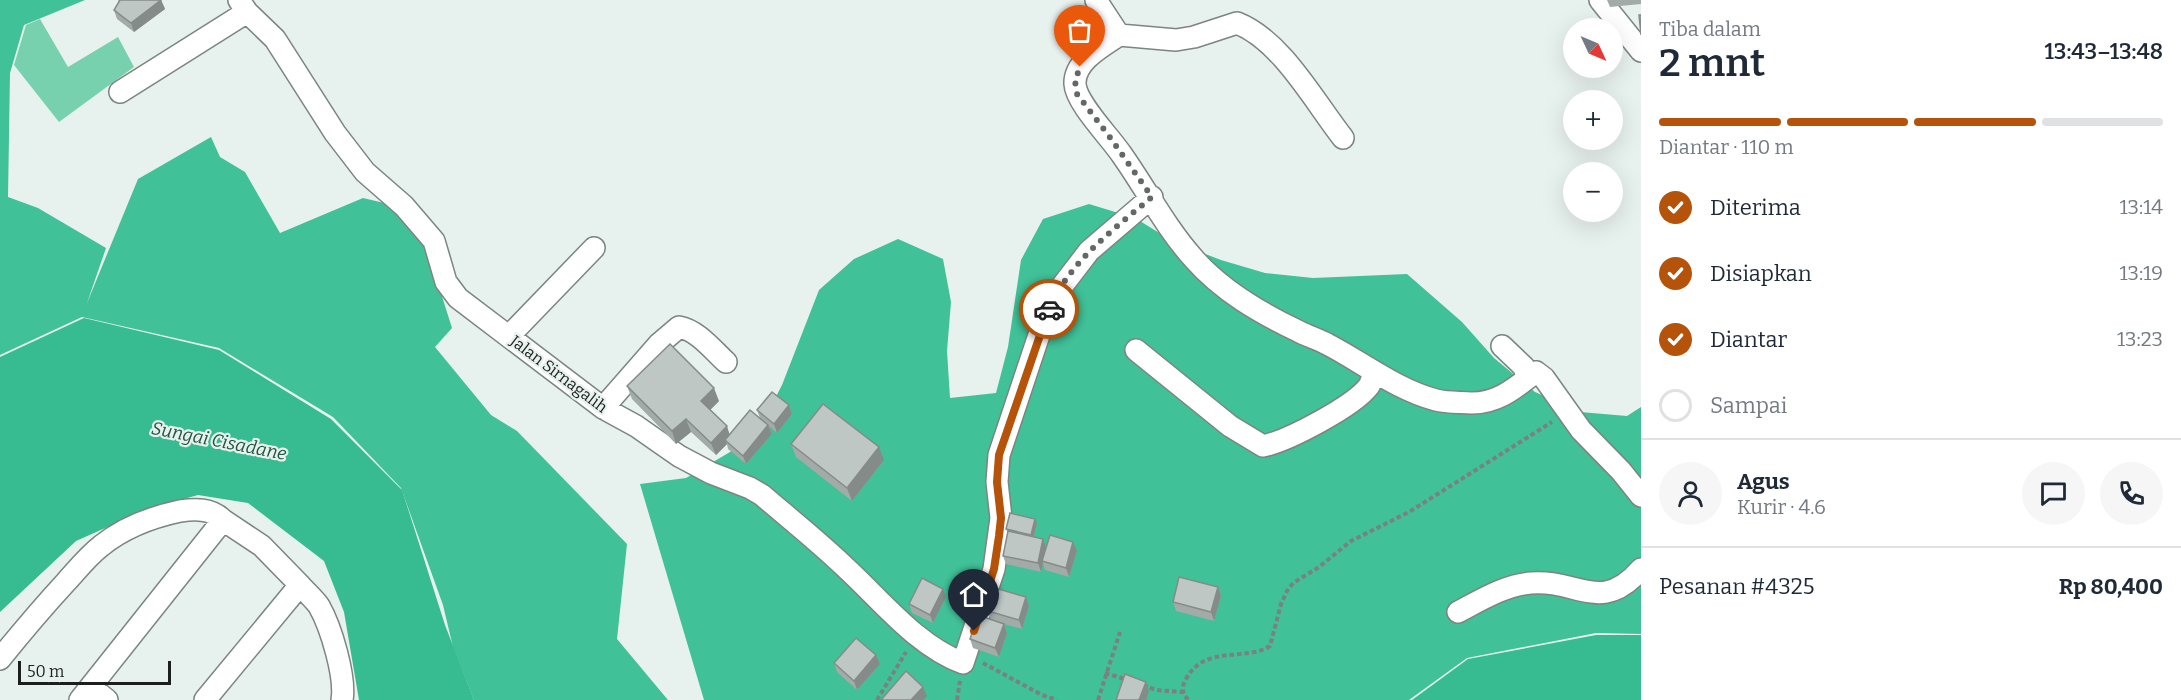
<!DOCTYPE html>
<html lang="id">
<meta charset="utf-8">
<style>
:root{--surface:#fff;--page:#f6f6f7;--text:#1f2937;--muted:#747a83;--line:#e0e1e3;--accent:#b45309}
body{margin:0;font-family:Bitter,serif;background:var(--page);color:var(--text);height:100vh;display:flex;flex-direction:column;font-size:22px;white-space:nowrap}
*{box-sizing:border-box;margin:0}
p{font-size:20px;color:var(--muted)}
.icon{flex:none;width:33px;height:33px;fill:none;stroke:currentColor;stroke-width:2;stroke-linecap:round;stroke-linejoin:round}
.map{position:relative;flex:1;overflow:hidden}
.sheet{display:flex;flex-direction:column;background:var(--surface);width:540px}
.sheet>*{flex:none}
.needle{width:39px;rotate:134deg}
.fabs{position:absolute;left:1563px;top:18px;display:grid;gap:12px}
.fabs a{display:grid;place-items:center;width:60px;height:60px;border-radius:50%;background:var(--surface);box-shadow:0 6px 24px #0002;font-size:30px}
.scale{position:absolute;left:18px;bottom:15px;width:153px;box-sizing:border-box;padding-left:6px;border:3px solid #1c1f1d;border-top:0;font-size:16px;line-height:21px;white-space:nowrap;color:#1c1f1d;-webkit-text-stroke:4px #e7f1ed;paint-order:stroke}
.pin{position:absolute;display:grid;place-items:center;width:51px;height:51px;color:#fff;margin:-62px -26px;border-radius:50% 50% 50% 0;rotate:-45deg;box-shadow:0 0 6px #0007}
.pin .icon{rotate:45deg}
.courier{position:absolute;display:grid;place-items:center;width:60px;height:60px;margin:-30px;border:4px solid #b45309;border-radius:50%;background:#fff;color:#222;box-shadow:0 2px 8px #0007}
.headline em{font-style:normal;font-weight:600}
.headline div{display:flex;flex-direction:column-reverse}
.headline{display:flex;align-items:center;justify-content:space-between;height:102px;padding:0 18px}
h1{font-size:39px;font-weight:600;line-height:45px}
.bar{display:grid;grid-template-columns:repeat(4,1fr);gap:9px 6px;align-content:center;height:72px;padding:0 18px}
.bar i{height:8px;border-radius:4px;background:var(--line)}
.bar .selected{background:var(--accent)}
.bar p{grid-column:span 4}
.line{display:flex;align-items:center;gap:15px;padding:0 18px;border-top:2px solid var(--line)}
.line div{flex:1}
.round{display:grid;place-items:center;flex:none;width:63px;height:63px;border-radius:32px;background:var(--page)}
ol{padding:0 18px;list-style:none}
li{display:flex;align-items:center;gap:18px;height:66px}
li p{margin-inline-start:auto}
li .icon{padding:6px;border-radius:50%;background:var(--accent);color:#fff;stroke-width:4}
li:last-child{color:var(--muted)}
li i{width:33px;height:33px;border:3px solid var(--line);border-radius:50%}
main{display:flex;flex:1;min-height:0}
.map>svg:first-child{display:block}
</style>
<main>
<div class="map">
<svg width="1641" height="700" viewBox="0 0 1641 700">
<rect width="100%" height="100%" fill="#e7f1ed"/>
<path fill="#78d1ae" d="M 40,19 L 68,67 L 118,37 L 134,67 L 59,122 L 14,65 L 26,25 Z"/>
<path fill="#40c197" d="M 0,0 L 85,0 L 24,25 L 10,73 L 8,197 L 38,208 L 106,248 L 87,303 L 138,179 L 211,137 L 220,157 L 245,172 L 280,233 L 363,198 L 397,206 L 422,233 L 452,328 L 435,347 L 491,415 L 517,431 L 627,544 L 617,639 L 668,700 L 474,700 L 453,647 L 443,605 L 401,488 L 333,417 L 219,348 L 82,317 L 0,355 Z
M 1089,204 L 1135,218 L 1174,242 L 1221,260 L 1265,273 L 1313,278 L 1407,274 L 1462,322 L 1494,358 L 1535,392 L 1580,412 L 1627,416 L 1641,407 L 1641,634 L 1596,633 L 1467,658 L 1409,700 L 704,700 L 640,484 L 686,478 L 730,452 L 765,418 L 782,385 L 819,290 L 854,259 L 898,239 L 943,259 L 951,302 L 947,351 L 950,398 L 996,393 L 1008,347 L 1021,260 L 1043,219 Z"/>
<path fill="#37bb90" d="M 84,318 L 219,350 L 331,419 L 402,490 L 445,625 L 474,700 L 359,700 L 344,612 L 324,561 L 248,503 L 198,495 L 148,509 L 76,541 L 0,612 L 0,357 Z
M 1596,635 L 1641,635 L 1641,700 L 1412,700 L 1468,659 Z"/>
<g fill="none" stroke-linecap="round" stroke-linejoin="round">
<defs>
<path id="minor" d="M 239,0 L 247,12 L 275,39 L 335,133 L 365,172 L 404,206 L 434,241 L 446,282 L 458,298 L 603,408 L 636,426 L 679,456 L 711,473 L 750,488 L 762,495 C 790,519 819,542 846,568 C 882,601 917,646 963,663 L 994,569 L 1001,518 L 997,482 L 999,455 L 1041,329 L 1056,294 L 1089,251 L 1152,197
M 1096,0 L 1119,35 C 1103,46 1074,61 1075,84 C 1076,103 1110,137 1122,155 C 1146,189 1166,228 1194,259 C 1222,291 1260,313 1298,331 C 1307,336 1318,339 1327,344 C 1362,362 1397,390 1436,400 C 1447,403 1461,402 1472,403 C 1499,403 1516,387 1536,372
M 1600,0 L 1641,51
M 1119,35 L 1176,40 L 1194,37 L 1237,23 C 1281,40 1314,101 1343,138
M 120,92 L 247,12
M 509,336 L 594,248
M 1502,346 L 1524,367 L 1527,378 L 1536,372
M 1136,350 L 1230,426 L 1263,446 C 1288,441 1354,406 1369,386 C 1371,383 1372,377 1374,373
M 1536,372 L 1544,378 L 1581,430 L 1621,471 L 1641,496
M 603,408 L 659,344 L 679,327 C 697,330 712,349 726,362
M 300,585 C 306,592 314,599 319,606 C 331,627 346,677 342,700
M 1458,612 C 1481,600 1505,585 1531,583 C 1578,579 1601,615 1641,569
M 0,659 C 21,633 43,607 66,582 C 77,570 88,556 101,546 C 123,528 152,517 180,511 C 195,509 211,508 223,520
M 91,687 L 107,700
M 80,700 L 223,520 L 262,546 L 300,585 L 205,700"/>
</defs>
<use href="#minor" stroke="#7c8581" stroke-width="24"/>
<path stroke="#7b817e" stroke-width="4" stroke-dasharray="4.5 3" stroke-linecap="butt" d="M 983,663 L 1042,695 L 1057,700
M 1105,673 L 1128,680
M 1143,685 L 1156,690 L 1182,692
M 877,700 L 906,652
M 957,700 L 960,681
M 1098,700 L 1120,632
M 1188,700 C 1182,692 1181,688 1186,679 C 1205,644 1245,662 1270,646 L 1281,604 L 1287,591 L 1293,583 L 1319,567 L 1351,541 L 1409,512 L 1552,422"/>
<use href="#minor" stroke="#fff" stroke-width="21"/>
</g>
<path fill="#a3aba8" d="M 118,0 L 161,0 L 165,9 L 134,32 L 117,19 L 114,10 L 119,2 Z
M 1607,0 L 1641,0 L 1641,4 L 1610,7 Z
M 627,386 L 719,401 L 710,410 L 730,435 L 760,418 L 757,410 L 789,405 L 792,414 L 777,433 L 769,426 L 772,434 L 746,464 L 728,449 L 727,444 L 716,455 L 691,432 L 676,444 L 632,399 Z
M 791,444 L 884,460 L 852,501 L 796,457 Z
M 1037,523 L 1034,537 L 1046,547 L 1073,542 L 1077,551 L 1069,577 L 1045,570 L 1043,563 L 1041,572 L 1006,564 L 1003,556 L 1008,534 L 1006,529 Z
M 1218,587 L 1221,596 L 1214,621 L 1176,611 L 1173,602 Z
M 946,597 L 933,623 L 912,613 L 909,604 Z
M 1026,597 L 1029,606 L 1022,629 L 997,622 L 1004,624 L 1007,633 L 999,657 L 973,648 L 970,639 L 991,620 L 988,611 Z
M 876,655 L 880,664 L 857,690 L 837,672 L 834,663 Z"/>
<path fill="#858b88" d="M 161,0 L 165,9 L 134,32 L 131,23 Z
M 714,388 L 719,401 L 706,414 L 701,401 Z
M 789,405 L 792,414 L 777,433 L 774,424 Z
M 686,419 L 691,432 L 676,444 L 672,431 Z
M 768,425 L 772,434 L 746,464 L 743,456 Z
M 727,426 L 731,439 L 725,440 L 727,444 L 716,455 L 711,443 Z
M 879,447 L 884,460 L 852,501 L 847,488 Z
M 1035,519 L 1037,523 L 1033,540 L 1031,535 Z
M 1043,539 L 1046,548 L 1042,561 L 1043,563 L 1041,572 L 1038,563 Z
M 1073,542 L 1077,551 L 1069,577 L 1066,568 Z
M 1218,587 L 1221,596 L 1214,621 L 1211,612 Z
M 943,589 L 946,597 L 933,623 L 930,615 Z
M 1026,597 L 1029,606 L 1022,629 L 1019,620 Z
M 1004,624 L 1007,633 L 999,657 L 995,648 Z
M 876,655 L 880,664 L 857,690 L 854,681 Z
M 1146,682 L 1149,691 L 1146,700 L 1139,700 Z
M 923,687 L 927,696 L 923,700 L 911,700 Z"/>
<path fill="#bec7c3" stroke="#858b88" stroke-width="1.5" d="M 120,0 L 161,0 L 131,23 L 114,10 Z
M 1639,15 L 1641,15 L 1641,35 Z
M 670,344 L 714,388 L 701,401 L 727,426 L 711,443 L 686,419 L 672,431 L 627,386 Z
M 772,392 L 789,405 L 774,424 L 757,410 Z
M 823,404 L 879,447 L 847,488 L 791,444 Z
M 750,410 L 768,425 L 743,456 L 725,440 Z
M 1010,513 L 1035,519 L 1031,535 L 1006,529 Z
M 1008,531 L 1043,539 L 1038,563 L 1003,556 Z
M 1050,535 L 1073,542 L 1066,568 L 1042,561 Z
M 1179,577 L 1218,587 L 1211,612 L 1173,602 Z
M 922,578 L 943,589 L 930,615 L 909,604 Z
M 995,588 L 1026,597 L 1019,620 L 988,611 Z
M 978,615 L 1004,624 L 995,648 L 970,639 Z
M 856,638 L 876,655 L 854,681 L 834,663 Z
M 906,671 L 923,687 L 911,700 L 881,700 Z
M 1125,674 L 1146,682 L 1139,700 L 1116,700 Z"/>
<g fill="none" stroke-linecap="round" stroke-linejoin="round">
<path stroke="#636866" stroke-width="6" stroke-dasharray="0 10.8" d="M 1049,309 C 1070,261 1113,230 1152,197 L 1109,136 L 1077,94 L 1075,81 L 1080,67"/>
<path stroke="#b45309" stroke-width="8" d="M 974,631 L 994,569 L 999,536 L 1001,518 L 997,482 L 999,455 L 1049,309"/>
</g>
<g text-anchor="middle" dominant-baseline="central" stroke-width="4.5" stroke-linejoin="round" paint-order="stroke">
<g font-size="16" fill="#1c1f1d" stroke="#e7f1ed">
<text transform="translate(559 374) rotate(37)">Jalan Sirnagalih</text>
</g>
<g font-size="18" font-style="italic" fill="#215442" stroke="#e7f1ed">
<text transform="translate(219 441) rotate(11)">Sungai Cisadane</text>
</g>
</g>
</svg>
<div class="fabs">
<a><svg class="needle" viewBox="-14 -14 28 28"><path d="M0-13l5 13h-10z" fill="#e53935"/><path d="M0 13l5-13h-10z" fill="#747a83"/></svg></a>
<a>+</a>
<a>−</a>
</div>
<div class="scale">50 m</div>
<div class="pin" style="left:1080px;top:67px;background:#ea580c"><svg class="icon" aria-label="bag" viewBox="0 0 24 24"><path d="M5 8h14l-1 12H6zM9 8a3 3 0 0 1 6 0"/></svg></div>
<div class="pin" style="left:974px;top:631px;background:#1f2937"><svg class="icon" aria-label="home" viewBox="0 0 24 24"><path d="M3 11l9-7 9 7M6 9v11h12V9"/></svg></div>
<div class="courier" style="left:1049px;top:309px"><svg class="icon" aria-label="car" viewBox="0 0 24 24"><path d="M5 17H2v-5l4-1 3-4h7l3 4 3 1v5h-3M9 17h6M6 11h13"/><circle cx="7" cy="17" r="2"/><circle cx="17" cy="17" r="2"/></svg></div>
</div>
<section class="sheet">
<div class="headline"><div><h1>2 mnt</h1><p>Tiba dalam</p></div><em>13:43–13:48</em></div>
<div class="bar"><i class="selected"></i><i class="selected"></i><i class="selected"></i><i></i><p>Diantar · 110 m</p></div>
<ol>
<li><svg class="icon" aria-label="check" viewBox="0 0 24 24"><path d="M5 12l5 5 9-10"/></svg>Diterima<p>13:14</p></li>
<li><svg class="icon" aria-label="check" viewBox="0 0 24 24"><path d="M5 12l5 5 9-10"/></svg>Disiapkan<p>13:19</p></li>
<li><svg class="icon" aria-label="check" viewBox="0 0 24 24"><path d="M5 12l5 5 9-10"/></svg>Diantar<p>13:23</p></li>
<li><i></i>Sampai</li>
</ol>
<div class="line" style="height:108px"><a class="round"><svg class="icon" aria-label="person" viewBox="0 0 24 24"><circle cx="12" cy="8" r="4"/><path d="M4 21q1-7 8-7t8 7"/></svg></a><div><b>Agus</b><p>Kurir · 4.6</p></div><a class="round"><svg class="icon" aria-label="chat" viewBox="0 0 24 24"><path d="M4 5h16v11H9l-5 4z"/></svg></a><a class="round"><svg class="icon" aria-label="phone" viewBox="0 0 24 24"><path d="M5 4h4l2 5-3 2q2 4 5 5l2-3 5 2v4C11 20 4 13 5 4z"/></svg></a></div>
<div class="line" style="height:78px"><div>Pesanan #4325</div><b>Rp 80,400</b></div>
</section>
</main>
